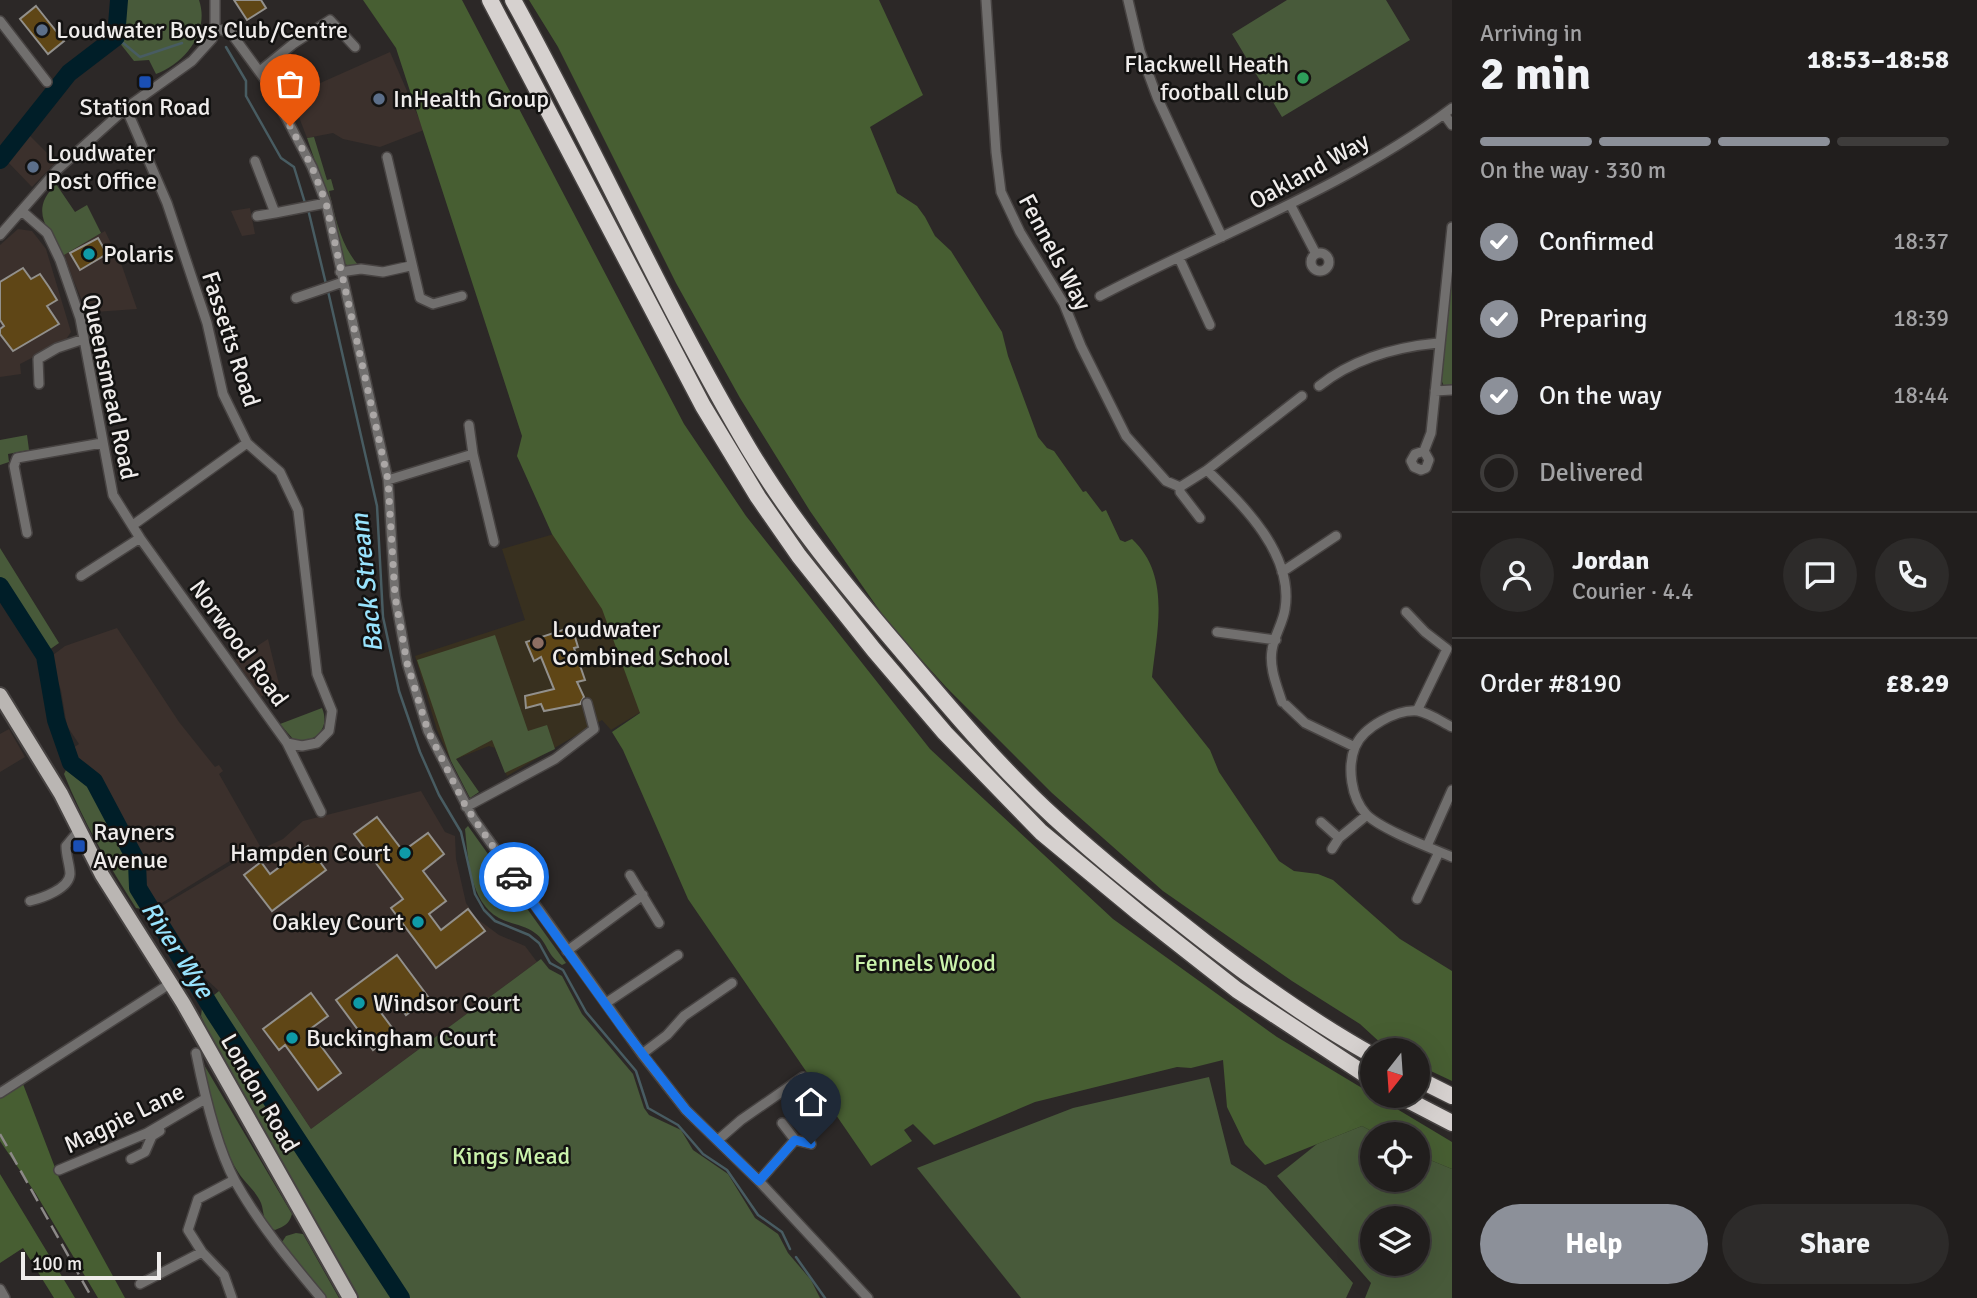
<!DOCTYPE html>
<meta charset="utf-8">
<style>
:root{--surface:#211e1d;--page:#2d2b2a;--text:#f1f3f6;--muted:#a2a2a4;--line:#3e3c3b;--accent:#8c9099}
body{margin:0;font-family:Signika,sans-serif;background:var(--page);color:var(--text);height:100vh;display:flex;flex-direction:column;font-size:26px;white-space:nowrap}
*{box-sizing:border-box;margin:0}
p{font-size:23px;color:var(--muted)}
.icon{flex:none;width:38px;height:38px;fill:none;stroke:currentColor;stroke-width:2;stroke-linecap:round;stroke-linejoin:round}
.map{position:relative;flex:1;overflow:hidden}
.sheet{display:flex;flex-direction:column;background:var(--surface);width:525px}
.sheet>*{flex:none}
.needle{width:46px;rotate:197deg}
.buttons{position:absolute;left:1360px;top:1038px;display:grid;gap:14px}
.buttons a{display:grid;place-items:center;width:70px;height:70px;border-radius:50%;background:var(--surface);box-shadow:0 7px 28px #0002,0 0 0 2px var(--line);font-size:35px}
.scale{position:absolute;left:21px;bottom:18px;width:140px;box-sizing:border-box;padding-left:7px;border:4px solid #efeceb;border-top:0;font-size:19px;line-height:24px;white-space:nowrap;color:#efeceb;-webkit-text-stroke:5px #131211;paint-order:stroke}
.pin{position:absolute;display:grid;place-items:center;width:60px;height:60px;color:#fff;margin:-72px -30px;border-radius:50% 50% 50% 0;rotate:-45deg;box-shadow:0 0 7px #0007}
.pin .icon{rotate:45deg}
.courier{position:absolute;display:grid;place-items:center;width:70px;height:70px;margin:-35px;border:5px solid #1a73e8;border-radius:50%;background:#fff;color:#222;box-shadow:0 2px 9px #0007}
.summary em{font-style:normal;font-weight:700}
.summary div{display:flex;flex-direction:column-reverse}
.summary{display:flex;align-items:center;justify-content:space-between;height:119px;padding:0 28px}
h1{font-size:46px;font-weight:700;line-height:52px}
.bar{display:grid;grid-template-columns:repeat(4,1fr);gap:10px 7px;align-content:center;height:84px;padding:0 28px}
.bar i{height:9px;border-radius:5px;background:var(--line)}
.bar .selected{background:var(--accent)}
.bar p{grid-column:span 4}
.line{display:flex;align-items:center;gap:18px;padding:0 28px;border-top:2px solid var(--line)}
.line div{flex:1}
.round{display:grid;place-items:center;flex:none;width:74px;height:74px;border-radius:37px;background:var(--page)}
ol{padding:0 28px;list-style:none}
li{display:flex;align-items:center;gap:21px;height:77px}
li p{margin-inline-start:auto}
li .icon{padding:7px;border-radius:50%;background:var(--accent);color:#fff;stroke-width:4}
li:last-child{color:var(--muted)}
li i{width:38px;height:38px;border:4px solid var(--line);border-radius:50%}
.cta{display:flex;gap:14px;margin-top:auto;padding:14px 28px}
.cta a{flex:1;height:80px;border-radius:42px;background:var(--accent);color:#fff;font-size:28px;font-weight:700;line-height:80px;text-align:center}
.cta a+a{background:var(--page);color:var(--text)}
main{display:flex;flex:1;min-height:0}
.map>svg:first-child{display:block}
</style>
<main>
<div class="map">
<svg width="1452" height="1298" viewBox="0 0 1452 1298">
<rect width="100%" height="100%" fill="#2c2827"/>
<path fill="#3b302c" d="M 390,52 L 424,130 L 380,147 L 343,139 L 333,133 L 307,138 L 291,96 Z
M 26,132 L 56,162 L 32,187 L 5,159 Z
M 250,208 L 255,234 L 242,236 L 231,211 Z
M 18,229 L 32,231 L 46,249 L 71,332 L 65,341 L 20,364 L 21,374 L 0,377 L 0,245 Z
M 105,231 L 122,266 L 137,309 L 94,312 L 85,308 L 73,279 L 64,254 Z
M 117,628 L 179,722 L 215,767 L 219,765 L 223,771 L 219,774 L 260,846 L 233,859 L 152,909 L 141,888 L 142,871 L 132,849 L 97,786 L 69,764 L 64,754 L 79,744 L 67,726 L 61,690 L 49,658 L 65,646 Z
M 268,639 L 279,684 L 261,697 L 235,660 Z
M 9,729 L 25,757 L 0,772 L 0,734 Z
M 421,791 L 445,832 L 455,836 L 456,859 L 466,903 L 476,918 L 499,935 L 525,946 L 537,962 L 311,1129 L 219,991 L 205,978 L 160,907 L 244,857 L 283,839 L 303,821 Z"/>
<path fill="#38301f" d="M 589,524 L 649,707 L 611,730 L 602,720 L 507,776 L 495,748 L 489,746 L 451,761 L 437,730 L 415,656 L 525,620 L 502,549 Z"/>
<path fill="#485a3a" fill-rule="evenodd" d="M 116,0 L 199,0 C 210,32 185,63 156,74 L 149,60 L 134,61 L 119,42 L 120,29 Z
M 1287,0 L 1386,0 L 1410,40 L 1282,117 L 1232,34 Z
M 314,137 L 327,180 L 331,179 L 334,190 L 329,191 C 335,217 341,246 359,266 L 348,266 L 343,262 L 329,201 L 307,138 Z
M 56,184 L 75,212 L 87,205 L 101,233 L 64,255 C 47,228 29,211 56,184 Z
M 1452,274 L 1452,391 L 1445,389 L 1441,379 Z
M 27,435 L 29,450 L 8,454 L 9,462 L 0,465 L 0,440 Z
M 0,548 L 59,643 L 39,657 L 0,582 Z
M 495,635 L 528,731 L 547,725 L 555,749 L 505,773 L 492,740 L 456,759 L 479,792 L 470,798 L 451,761 L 417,660 Z
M 322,708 C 331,729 314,745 293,739 L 280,724 Z
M 66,770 L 91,789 L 134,869 L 136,876 L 132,889 L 142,909 L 136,908 C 109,866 83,821 64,774 Z
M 468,826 L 566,963 L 562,965 C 546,955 548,942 535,933 C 524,925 510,924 499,918 C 470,902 468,858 465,829 Z
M 541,959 L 549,969 L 562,976 L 582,1014 L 633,1074 L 644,1108 L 649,1115 L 681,1130 L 693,1150 L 728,1174 L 755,1218 L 778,1234 L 788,1253 L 811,1280 L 820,1298 L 407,1298 L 208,1000 L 219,991 L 311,1129 Z
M 202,1008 L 394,1298 L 357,1298 L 219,1055 L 201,1016 Z
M 200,1058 L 292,1214 C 289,1224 285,1226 275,1230 C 262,1225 265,1214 261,1203 C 256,1191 244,1182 238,1172 C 217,1137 209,1097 200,1058 Z
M 1209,1077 L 1231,1164 L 1266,1186 L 1353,1283 L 1346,1298 L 1021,1298 L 917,1168 L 1073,1108 Z
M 1362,1126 L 1377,1134 L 1372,1134 L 1372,1180 L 1418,1180 L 1418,1155 L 1452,1169 L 1452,1298 L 1365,1298 L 1371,1283 L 1277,1176 L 1317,1144 ZM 1372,1218 L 1418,1218 L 1418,1264 L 1372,1264 Z
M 296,1233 L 303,1234 L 339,1298 L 322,1298 L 280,1245 L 286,1236 Z"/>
<path fill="#475e32" d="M 363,0 L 462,0 L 684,424 L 746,516 L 930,749 L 1113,919 L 1277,1037 L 1452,1142 L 1452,1169 L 1418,1155 L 1418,1134 L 1377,1134 L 1362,1126 L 1265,1165 L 1245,1144 L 1227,1107 L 1223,1060 L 1191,1068 L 1177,1067 L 1035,1102 L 934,1145 L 913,1124 L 904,1130 L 912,1141 L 871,1166 L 688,899 L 623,750 L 612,732 L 640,713 L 602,609 L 552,534 L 517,456 L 522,436 L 396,48 Z
M 529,0 L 879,0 L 923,95 L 870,127 L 897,193 L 917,206 L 925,217 L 935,236 L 951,251 L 1002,332 L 1008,356 L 1038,437 L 1047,448 L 1054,451 L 1083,492 L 1086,491 L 1102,512 L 1106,510 L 1120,540 L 1125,542 L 1132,539 C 1171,575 1157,630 1152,677 L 1210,750 L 1219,772 L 1279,861 L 1294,871 L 1318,874 L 1333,880 L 1400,939 L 1452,971 L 1452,1081 L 1418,1065 L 1418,1050 L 1390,1050 L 1384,1046 L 1360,1024 L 1292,981 L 1163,891 L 1052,793 L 946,687 L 889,624 L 810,511 L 740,398 L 676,283 L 558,47 Z
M 23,1084 L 59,1178 L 125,1298 L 98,1298 L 36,1194 L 0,1141 L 0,1096 Z
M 0,1174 L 75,1298 L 54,1298 L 23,1248 L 0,1263 Z"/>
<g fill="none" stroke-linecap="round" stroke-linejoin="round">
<path stroke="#485c62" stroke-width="2.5" d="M 116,37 L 140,57 L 182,43
M 226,47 L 246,81 L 246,96 L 281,158 L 294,167 L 305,203
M 308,209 L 326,284
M 328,291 L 377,506 L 383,617 L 399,691 L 420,752 L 439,795 L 461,832 L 475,894 L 484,910 L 495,921 L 529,935 L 539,943 L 550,963 L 563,970 L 586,1012 L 636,1071 L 648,1108 L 678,1125 L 703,1154 L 727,1170 L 758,1215 L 782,1232 L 790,1249
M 796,1257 L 825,1298"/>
<path stroke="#001e28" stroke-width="18" d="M 0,160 L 69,73 L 116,37 L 119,0
M 0,586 L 45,656 L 56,720 L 71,763 L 94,781 L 137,862 L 138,888 L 214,1012 L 401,1298"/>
</g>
<path fill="#5f4616" stroke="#92908c" stroke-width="2" d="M 234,0 L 261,0 L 266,8 L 247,20 Z
M 36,6 L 64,41 L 48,54 L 20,19 Z
M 98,238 L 107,254 L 80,270 L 70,253 Z
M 23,268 L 31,279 L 40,274 L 49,287 L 57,300 L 47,306 L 59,324 L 13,351 L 0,334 L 0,329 L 4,326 L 0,320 L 0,282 Z
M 572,627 L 578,647 L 574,648 L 585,680 L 577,682 L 584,697 L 580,704 L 544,711 L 541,704 L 526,708 L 525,696 L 554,689 L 541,657 L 534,661 L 526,642 Z
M 377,817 L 403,851 L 428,833 L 444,854 L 423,871 L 446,901 L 429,914 L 441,930 L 468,909 L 485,931 L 436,968 L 391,908 L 403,899 L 354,834 Z
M 308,846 L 326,870 L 272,911 L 244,875 L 261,862 L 270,874 Z
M 397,955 L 429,998 L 406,1015 L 391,994 L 376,1006 L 396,1033 L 373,1050 L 336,1000 Z
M 311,993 L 328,1016 L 309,1030 L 341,1073 L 318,1090 L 285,1045 L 279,1050 L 263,1029 Z"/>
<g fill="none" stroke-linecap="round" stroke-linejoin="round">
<defs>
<path id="street" d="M 215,0 L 215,28 L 231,33 L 269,85 L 312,167 L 326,203 L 388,480 L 395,596 L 407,663 L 428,731 L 473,818 L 642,1054 L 686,1110 L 759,1181 L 868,1298
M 986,0 L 996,152 L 1001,192 L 1020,232 L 1064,304 L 1081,346 L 1126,436 L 1166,481 L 1180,487
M 1128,0 L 1140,51 L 1157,97 L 1222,237
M 0,21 L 47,82
M 260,71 L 293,44 L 330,20 L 355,47
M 126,108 L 167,203 L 207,323 L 223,394 L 247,443 L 280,472 L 298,510 L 317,674 L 332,711 L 329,731 L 317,743 L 302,746 L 287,743
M 1444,114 L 1452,125
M 387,157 L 420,298 L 433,304 L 462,296
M 255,161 L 275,213 L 326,203
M 1291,206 L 1316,254
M 23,212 L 47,233 L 60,260 L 80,318 L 113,495 L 140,538 L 287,743 L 321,812
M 257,216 L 275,213
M 0,235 L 57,170 L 126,108 L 192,61 L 212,39 L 215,28
M1311 262a9 9 0 1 1 18 0a9 9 0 1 1-18 0Z
M 1179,258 L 1210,325
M 340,272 L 361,269 L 383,272 L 410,266
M 1100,296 C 1218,234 1344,189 1452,108
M 296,298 L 343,282
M 39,384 L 38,359 L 57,348 L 84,339
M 1319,386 C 1353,359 1395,347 1438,343
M 1435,391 L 1452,390
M 469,425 L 473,454
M 1424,451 L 1415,454 L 1411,461 L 1414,467 L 1421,470 L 1426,468 L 1429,460 L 1424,451 L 1431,433 L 1452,227
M 1207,470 C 1243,505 1294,554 1285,609 C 1283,623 1274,636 1272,650 C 1269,668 1277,686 1282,702
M 388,480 L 473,454 L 494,542
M 1180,487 L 1207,470 L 1302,396
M 1180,487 L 1180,492 L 1200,518
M 133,525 L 247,443
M 27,533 L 14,466 L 17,458 L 102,443
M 1282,572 L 1336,536
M 81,576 L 140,538
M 1406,612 L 1425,632 L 1447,649 L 1417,711
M 1217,632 L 1276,640
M 1286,705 L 1305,723 L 1355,747
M 1452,727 C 1442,722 1429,713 1418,711 C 1397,709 1363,727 1355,747 C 1347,767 1351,798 1366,814 C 1380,829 1431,848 1452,857
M 466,807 L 555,759 L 594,729 L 587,703
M 1321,822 L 1339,838
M 1427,846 L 1452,790
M 1332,849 L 1339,838 L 1367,815
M 630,875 L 659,923
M 1417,899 L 1439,852
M 30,901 C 42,898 69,889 70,874 C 70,866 66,856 66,846 L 80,829
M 567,951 L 643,895
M 606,1003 L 678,955
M 196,1053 C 204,1093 216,1146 235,1181 C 259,1224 290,1261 321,1298
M 642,1054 L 667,1035 L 684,1016 L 732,983
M 0,1093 L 171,983
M 782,1123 L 795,1140
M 718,1140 L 741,1120 L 803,1077
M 131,1159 L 145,1152 L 152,1136 L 160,1131
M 59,1170 L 147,1133 L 205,1099
M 759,1181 L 795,1140 L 811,1144
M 140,1284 L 202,1252
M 0,1289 L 5,1298
M 232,1298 L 224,1275 L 202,1252 L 188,1230 L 198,1199 L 234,1180"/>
<path id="primary" d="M 0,695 L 61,794 L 102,875 L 183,1003 L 350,1298"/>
<path id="highway" d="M 490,0 L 703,406 L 758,497 L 799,556 L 874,650 L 945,733 L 1041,832 L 1139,913 L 1237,990 L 1372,1079
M 513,0 C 595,148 663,304 749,449 C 792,521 846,586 900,649 C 949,707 999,767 1055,818 C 1103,862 1154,902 1205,942 C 1258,983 1313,1022 1372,1055
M 1418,1079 L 1452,1096
M 1400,1096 L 1452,1123"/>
</defs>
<use href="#street" stroke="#474342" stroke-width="12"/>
<use href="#primary" stroke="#474342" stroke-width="18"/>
<use href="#highway" stroke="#474342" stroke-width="19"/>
<use href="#street" stroke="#716f6e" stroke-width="9"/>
<use href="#primary" stroke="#bab6b3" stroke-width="14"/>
<use href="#highway" stroke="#d6d1cf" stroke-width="16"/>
<path stroke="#8c8988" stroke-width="2.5" stroke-dasharray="14 7" stroke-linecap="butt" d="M 0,1134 L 92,1298"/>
</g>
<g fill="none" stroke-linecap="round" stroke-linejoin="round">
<path stroke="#aba7a6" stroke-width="7" stroke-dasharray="0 12.6" d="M 290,126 L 312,167 L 326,203 L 388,480 L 395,596 L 407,663 L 428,731 L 466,807 L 514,877"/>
<path stroke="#1a73e8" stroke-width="9" d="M 514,877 L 624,1030 L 686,1110 L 759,1181 L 795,1140 L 811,1144"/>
</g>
<g fill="#5c6f8a" stroke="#131211" stroke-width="2.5">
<circle cx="42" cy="30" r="7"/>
<circle cx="379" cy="99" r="7"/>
<circle cx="33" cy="167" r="7"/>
</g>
<circle fill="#2e9e5b" stroke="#131211" stroke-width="2.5" cx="1303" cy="78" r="7"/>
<g fill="#1a4fb4" stroke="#131211" stroke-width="2.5">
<rect x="138" y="75" width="14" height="14" rx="3.5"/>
<rect x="72" y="839" width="14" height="14" rx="3.5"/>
</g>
<g fill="#0f9aa8" stroke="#131211" stroke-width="2.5">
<circle cx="89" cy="254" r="7"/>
<circle cx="405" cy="853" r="7"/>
<circle cx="418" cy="922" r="7"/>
<circle cx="359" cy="1003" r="7"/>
<circle cx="292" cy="1038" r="7"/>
</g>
<circle fill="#8d6e63" stroke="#131211" stroke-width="2.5" cx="538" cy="643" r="7"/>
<g text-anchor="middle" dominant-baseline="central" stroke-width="5" stroke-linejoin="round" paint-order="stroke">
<g font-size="24" fill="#efeceb" stroke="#131211" text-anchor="start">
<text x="56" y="30">Loudwater Boys Club/Centre</text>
<text x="1289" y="64" text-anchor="end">Flackwell Heath<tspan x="1289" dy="28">football club</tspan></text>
<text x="393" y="99">InHealth Group</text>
<text x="145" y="107" text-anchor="middle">Station Road</text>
<text x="47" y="153">Loudwater<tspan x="47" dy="28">Post Office</tspan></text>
<text x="103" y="254">Polaris</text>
<text x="552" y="629">Loudwater<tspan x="552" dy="28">Combined School</tspan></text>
<text x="93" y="832">Rayners<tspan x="93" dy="28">Avenue</tspan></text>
<text x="391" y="853" text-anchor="end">Hampden Court</text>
<text x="404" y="922" text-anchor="end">Oakley Court</text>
<text x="373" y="1003">Windsor Court</text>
<text x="306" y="1038">Buckingham Court</text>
</g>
<g font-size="24" fill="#efeceb" stroke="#131211">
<text transform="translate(1309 171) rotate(-29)">Oakland Way</text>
<text transform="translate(1055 252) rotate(62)">Fennels Way</text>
<text transform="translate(231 339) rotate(72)">Fassetts Road</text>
<text transform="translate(110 387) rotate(78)">Queensmead Road</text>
<text transform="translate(239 643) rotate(54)">Norwood Road</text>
<text transform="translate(260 1093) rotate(60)">London Road</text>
<text transform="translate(124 1118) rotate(-26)">Magpie Lane</text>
</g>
<g font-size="24" fill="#caf2ab" stroke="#131211">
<text x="925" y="963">Fennels Wood</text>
<text x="511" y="1156">Kings Mead</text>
</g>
<g font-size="26" font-style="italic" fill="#98e3fd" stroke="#131211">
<text transform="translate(367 583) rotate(-96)">Back Stream</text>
<text transform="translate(177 950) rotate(57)">River Wye</text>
</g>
</g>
</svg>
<div class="buttons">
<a><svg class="needle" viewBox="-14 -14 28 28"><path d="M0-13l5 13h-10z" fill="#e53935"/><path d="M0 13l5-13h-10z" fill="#a2a2a4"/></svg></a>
<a><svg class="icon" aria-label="locate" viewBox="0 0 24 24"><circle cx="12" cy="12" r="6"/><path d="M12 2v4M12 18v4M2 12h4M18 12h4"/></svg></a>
<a><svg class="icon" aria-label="layers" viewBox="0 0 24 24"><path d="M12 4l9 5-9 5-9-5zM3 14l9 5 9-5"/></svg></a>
</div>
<div class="scale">100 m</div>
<div class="pin" style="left:290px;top:126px;background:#ea580c"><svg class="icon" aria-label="bag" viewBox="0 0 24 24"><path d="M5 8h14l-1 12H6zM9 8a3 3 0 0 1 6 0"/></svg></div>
<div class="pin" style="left:811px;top:1144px;background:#1f2937"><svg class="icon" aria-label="home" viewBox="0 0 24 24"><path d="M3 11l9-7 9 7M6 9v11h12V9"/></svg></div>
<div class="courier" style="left:514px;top:877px"><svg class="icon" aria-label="car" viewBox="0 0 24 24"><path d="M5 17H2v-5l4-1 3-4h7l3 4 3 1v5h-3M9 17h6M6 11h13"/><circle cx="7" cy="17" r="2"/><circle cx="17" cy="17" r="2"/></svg></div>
</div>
<section class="sheet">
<div class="summary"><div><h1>2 min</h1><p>Arriving in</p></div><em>18:53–18:58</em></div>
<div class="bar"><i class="selected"></i><i class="selected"></i><i class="selected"></i><i></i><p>On the way · 330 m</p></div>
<ol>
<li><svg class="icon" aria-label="check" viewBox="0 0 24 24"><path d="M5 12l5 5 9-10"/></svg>Confirmed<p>18:37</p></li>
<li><svg class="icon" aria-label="check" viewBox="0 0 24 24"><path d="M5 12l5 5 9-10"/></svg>Preparing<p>18:39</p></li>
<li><svg class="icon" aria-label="check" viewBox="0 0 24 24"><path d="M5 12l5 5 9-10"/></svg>On the way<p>18:44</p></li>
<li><i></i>Delivered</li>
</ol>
<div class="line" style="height:126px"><a class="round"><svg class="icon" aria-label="person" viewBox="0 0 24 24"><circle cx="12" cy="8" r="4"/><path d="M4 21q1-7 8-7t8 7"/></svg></a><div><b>Jordan</b><p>Courier · 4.4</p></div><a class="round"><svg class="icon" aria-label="chat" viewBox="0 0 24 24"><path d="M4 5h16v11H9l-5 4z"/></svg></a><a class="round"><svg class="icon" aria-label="phone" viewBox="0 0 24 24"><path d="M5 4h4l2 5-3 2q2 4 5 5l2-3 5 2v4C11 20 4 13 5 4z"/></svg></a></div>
<div class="line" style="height:91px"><div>Order #8190</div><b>£8.29</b></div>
<div class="cta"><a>Help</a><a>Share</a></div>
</section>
</main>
